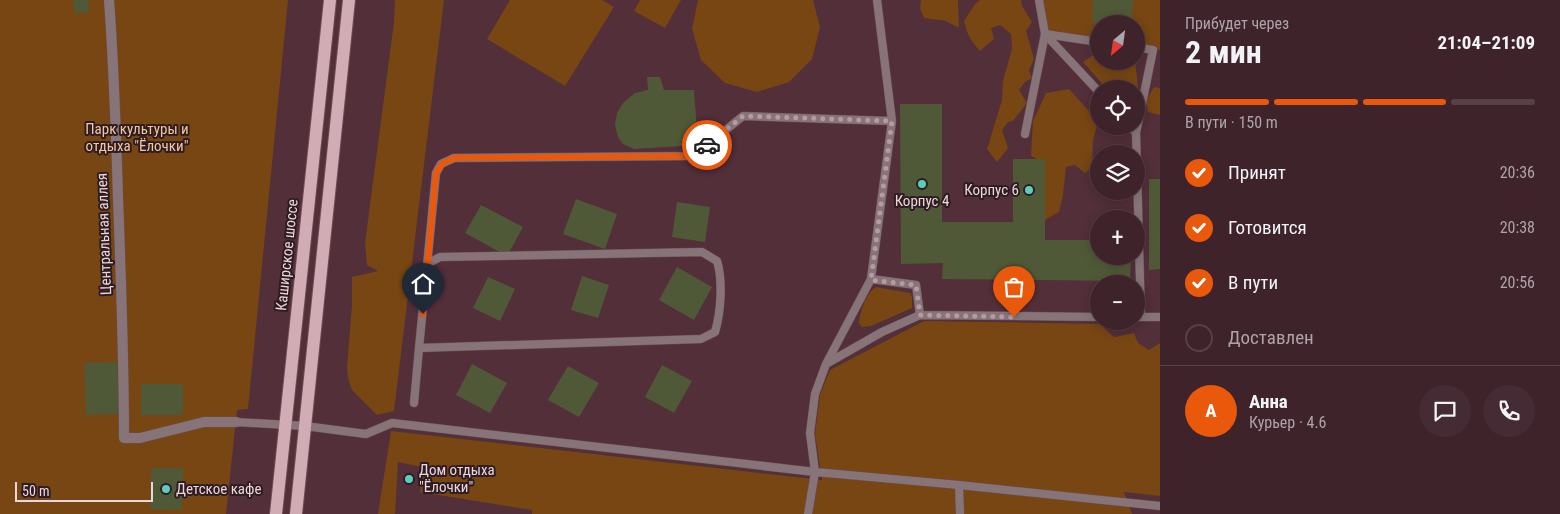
<!DOCTYPE html>
<html lang="ru">
<meta charset="utf-8">
<style>
:root{--surface:#3e232b;--page:#452b33;--text:#f1f3f6;--muted:#ada4a9;--line:#574047;--accent:#ea580c}
body{margin:0;font-family:"Roboto Condensed",sans-serif;background:var(--page);color:var(--text);height:100vh;display:flex;flex-direction:column;font-size:19px;white-space:nowrap}
*{box-sizing:border-box;margin:0}
p{font-size:16px;color:var(--muted)}
.icon{flex:none;width:28px;height:28px;fill:none;stroke:currentColor;stroke-width:2;stroke-linecap:round;stroke-linejoin:round}
.map{position:relative;flex:1;overflow:hidden}
.panel{display:flex;flex-direction:column;background:var(--surface);width:400px}
.panel>*{flex:none}
.needle{width:32px;rotate:209deg}
.fabs{position:absolute;left:1090px;top:15px;display:grid;gap:10px}
.fabs a{display:grid;place-items:center;width:55px;height:55px;border-radius:50%;background:var(--surface);box-shadow:0 2px 12px #0003,0 0 0 1px var(--line);font-size:25px}
.scale{position:absolute;left:15px;bottom:12px;width:138px;box-sizing:border-box;padding-left:5px;border:2px solid #ecd5db;border-top:0;font-size:14px;line-height:18px;white-space:nowrap;color:#ecd5db;-webkit-text-stroke:4px #2d1c21;paint-order:stroke}
.pin{position:absolute;display:grid;place-items:center;width:42px;height:42px;color:#fff;margin:-51px -21px;border-radius:50% 50% 50% 0;rotate:-45deg;box-shadow:0 0 5px #0007}
.pin .icon{rotate:45deg}
.courier{position:absolute;display:grid;place-items:center;width:50px;height:50px;margin:-25px;border:4px solid #ea580c;border-radius:50%;background:#fff;color:#222;box-shadow:0 1px 6px #0007}
.head em{font-style:normal;font-weight:700}
.head div{display:flex;flex-direction:column-reverse}
.head{display:flex;align-items:center;justify-content:space-between;height:85px;padding:0 25px}
h1{font-size:32px;font-weight:700;line-height:38px}
.bar{display:grid;grid-template-columns:repeat(4,1fr);gap:8px 5px;align-content:center;height:60px;padding:0 25px}
.bar i{height:6px;border-radius:4px;background:var(--line)}
.bar .selected{background:var(--accent)}
.bar p{grid-column:span 4}
.line{display:flex;align-items:center;gap:12px;padding:0 25px;border-top:1px solid var(--line)}
.line div{flex:1}
.round{display:grid;place-items:center;flex:none;width:52px;height:52px;border-radius:26px;background:var(--page)}
ol{padding:0 25px;list-style:none}
li{display:flex;align-items:center;gap:15px;height:55px}
li p{margin-inline-start:auto}
li .icon{padding:5px;border-radius:50%;background:var(--accent);color:#fff;stroke-width:4}
li:last-child{color:var(--muted)}
li i{width:28px;height:28px;border:2px solid var(--line);border-radius:50%}
main{display:flex;flex:1;min-height:0}
.map>svg:first-child{display:block}
</style>
<main>
<div class="map">
<svg width="1160" height="514" viewBox="0 0 1160 514">
<rect width="100%" height="100%" fill="#522f39"/>
<path fill="#774613" d="M 0,0 L 288,0 L 248,409 L 237,410 L 226,514 L 0,514 Z
M 395,0 L 444,0 L 394,411 L 377,415 L 352,390 L 348,378 L 347,367 L 352,304 L 352,277 L 378,271 L 367,265 L 365,243 L 394,22 Z
M 510,0 L 602,0 L 614,7 L 565,86 L 487,39 Z
M 640,0 L 681,0 L 665,28 L 634,11 Z
M 698,0 L 813,0 L 820,27 L 812,59 L 789,82 L 757,92 L 725,83 L 701,60 L 692,29 Z
M 921,0 L 958,0 L 959,28 L 946,21 L 924,18 L 920,8 Z
M 980,0 L 1021,0 L 1022,6 L 1032,22 L 1026,31 L 1034,59 L 1029,70 L 1032,78 L 1025,82 L 1019,90 L 1027,103 L 1013,121 L 1008,122 L 1002,130 L 1008,148 L 997,162 L 987,149 L 1002,100 L 1003,81 L 1012,49 L 1011,34 L 1000,25 L 991,28 L 994,39 L 980,51 C 972,42 966,33 964,21 L 975,4 Z
M 1039,0 L 1160,0 L 1160,50 L 1136,47 L 1136,24 L 1099,24 L 1099,42 L 1045,34 Z
M 1099,51 L 1099,61 L 1135,61 L 1139,96 L 1136,101 L 1136,89 L 1107,89 L 1083,62 Z
M 1154,87 L 1160,88 L 1160,115 L 1148,112 L 1146,101 Z
M 1069,89 L 1098,121 L 1093,140 L 1092,167 L 1085,173 L 1075,165 L 1066,167 L 1063,195 L 1059,212 L 1045,220 L 1045,159 L 1037,159 L 1031,156 L 1033,121 L 1046,93 Z
M 876,287 L 910,293 L 912,297 L 912,308 L 871,326 L 862,327 L 859,323 C 860,312 866,293 876,287 Z
M 924,321 L 1100,324 L 1114,337 L 1134,333 L 1138,343 L 1149,350 L 1160,343 L 1160,496 L 1124,492 L 1132,514 L 532,514 L 532,510 L 420,492 L 421,467 L 398,462 L 395,514 L 378,514 L 391,431 L 822,480 L 815,434 L 820,395 L 830,370 Z"/>
<path fill="#505937" d="M 73,0 L 88,0 L 90,11 L 75,14 Z
M 1093,0 L 1133,0 L 1132,24 L 1092,23 Z
M 647,77 L 660,77 L 664,90 L 694,90 L 698,145 L 634,149 L 623,144 L 618,137 L 615,125 L 617,113 L 623,103 L 635,93 L 648,90 Z
M 900,104 L 942,104 L 942,222 L 1013,222 L 1013,159 L 1045,159 L 1045,240 L 1099,240 L 1099,256 L 1131,256 L 1130,281 L 942,279 L 943,263 L 901,264 Z
M 1149,179 L 1160,179 L 1160,269 L 1149,270 Z
M 576,199 L 617,214 L 605,249 L 563,234 Z
M 677,202 L 710,207 L 705,242 L 672,237 Z
M 481,205 L 523,227 L 507,256 L 465,233 Z
M 677,267 L 712,287 L 694,320 L 659,300 Z
M 582,276 L 609,285 L 598,318 L 571,310 Z
M 488,277 L 515,289 L 500,321 L 473,308 Z
M 117,362 L 119,414 L 86,415 L 84,363 Z
M 472,364 L 507,383 L 490,413 L 456,395 Z
M 662,365 L 692,381 L 674,413 L 645,397 Z
M 568,366 L 599,383 L 579,417 L 548,400 Z
M 141,384 L 183,384 L 183,415 L 141,415 Z
M 151,468 L 183,468 L 182,510 L 150,509 Z"/>
<g fill="none" stroke-linecap="round" stroke-linejoin="round">
<defs>
<path id="service" d="M 1045,34 L 1099,92
M 1045,34 L 1099,42
M 1130,126 L 1136,133 L 1153,50 L 1136,47
M 1136,133 L 1141,317
M 1025,134 L 1045,34 L 1039,0
M 427,264 L 440,257 L 702,252 L 717,261 C 723,280 721,312 715,332 L 701,339 L 419,348 L 436,173 L 441,164 L 454,158 L 694,156 L 743,116 L 892,121
M 871,279 L 916,285 L 920,315
M 1136,317 L 1160,317
M 826,364 L 871,279 L 892,121 L 877,0
M 414,403 L 419,348
M 236,422 L 305,426 L 366,434 L 392,423 L 815,472 L 959,485 L 1160,506
M 959,485 L 960,514
M 808,514 L 815,472 L 810,433 L 815,394 L 826,364 L 882,332 L 920,315 L 1099,317"/>
<path id="pedestrian" d="M 109,0 C 114,66 116,132 118,198 C 121,278 124,358 124,438 L 140,438 L 204,422 L 236,422"/>
<path id="primary" d="M 276,514 L 330,0
M 296,514 L 349,0"/>
</defs>
<use href="#service" stroke="#6e4d56" stroke-width="9"/>
<use href="#pedestrian" stroke="#6e4d56" stroke-width="11"/>
<use href="#primary" stroke="#6e4d56" stroke-width="14"/>
<use href="#service" stroke="#867479" stroke-width="8"/>
<use href="#pedestrian" stroke="#867479" stroke-width="10"/>
<use href="#primary" stroke="#d1acb5" stroke-width="12"/>
</g>
<g fill="none" stroke-linecap="round" stroke-linejoin="round">
<path stroke="#b69ba2" stroke-width="5" stroke-dasharray="0 9" d="M 707,145 L 743,116 L 892,121 L 871,280 L 916,285 L 920,315 L 1014,317"/>
<path stroke="#ea580c" stroke-width="6" d="M 423,314 L 436,173 L 442,164 L 454,158 L 694,156 L 707,145"/>
</g>
<g fill="#5bcebb" stroke="#2d1c21" stroke-width="2">
<circle cx="922" cy="184" r="5"/>
<circle cx="1029" cy="190" r="5"/>
<circle cx="409" cy="479" r="5"/>
<circle cx="166" cy="489" r="5"/>
</g>
<g text-anchor="middle" dominant-baseline="central" stroke-width="4" stroke-linejoin="round" paint-order="stroke">
<g font-size="15" fill="#f6c69e" stroke="#2d1c21">
<text x="137" y="129">Парк культуры и<tspan x="137" dy="17">отдыха "Ёлочки"</tspan></text>
</g>
<g font-size="15" fill="#ecd5db" stroke="#2d1c21" text-anchor="start">
<text x="1019" y="190" text-anchor="end">Корпус 6</text>
<text x="922" y="201" text-anchor="middle">Корпус 4</text>
<text x="419" y="470">Дом отдыха<tspan x="419" dy="17">"Ёлочки"</tspan></text>
<text x="176" y="489">Детское кафе</text>
</g>
<g font-size="15" fill="#ecd5db" stroke="#2d1c21">
<text transform="translate(104 234) rotate(-92)">Центральная аллея</text>
<text transform="translate(287 255) rotate(-84)">Каширское шоссе</text>
</g>
</g>
</svg>
<div class="fabs">
<a><svg class="needle" viewBox="-14 -14 28 28"><path d="M0-13l5 13h-10z" fill="#e53935"/><path d="M0 13l5-13h-10z" fill="#ada4a9"/></svg></a>
<a><svg class="icon" aria-label="locate" viewBox="0 0 24 24"><circle cx="12" cy="12" r="6"/><path d="M12 2v4M12 18v4M2 12h4M18 12h4"/></svg></a>
<a><svg class="icon" aria-label="layers" viewBox="0 0 24 24"><path d="M12 4l9 5-9 5-9-5zM3 14l9 5 9-5"/></svg></a>
<a>+</a>
<a>−</a>
</div>
<div class="scale">50 m</div>
<div class="pin" style="left:1014px;top:317px;background:#ea580c"><svg class="icon" aria-label="bag" viewBox="0 0 24 24"><path d="M5 8h14l-1 12H6zM9 8a3 3 0 0 1 6 0"/></svg></div>
<div class="pin" style="left:423px;top:314px;background:#1f2937"><svg class="icon" aria-label="home" viewBox="0 0 24 24"><path d="M3 11l9-7 9 7M6 9v11h12V9"/></svg></div>
<div class="courier" style="left:707px;top:145px"><svg class="icon" aria-label="car" viewBox="0 0 24 24"><path d="M5 17H2v-5l4-1 3-4h7l3 4 3 1v5h-3M9 17h6M6 11h13"/><circle cx="7" cy="17" r="2"/><circle cx="17" cy="17" r="2"/></svg></div>
</div>
<section class="panel">
<div class="head"><div><h1>2 мин</h1><p>Прибудет через</p></div><em>21:04–21:09</em></div>
<div class="bar"><i class="selected"></i><i class="selected"></i><i class="selected"></i><i></i><p>В пути · 150 m</p></div>
<ol>
<li><svg class="icon" aria-label="check" viewBox="0 0 24 24"><path d="M5 12l5 5 9-10"/></svg>Принят<p>20:36</p></li>
<li><svg class="icon" aria-label="check" viewBox="0 0 24 24"><path d="M5 12l5 5 9-10"/></svg>Готовится<p>20:38</p></li>
<li><svg class="icon" aria-label="check" viewBox="0 0 24 24"><path d="M5 12l5 5 9-10"/></svg>В пути<p>20:56</p></li>
<li><i></i>Доставлен</li>
</ol>
<div class="line" style="height:90px"><b class="round" style="background:var(--accent);color:#fff">А</b><div><b>Анна</b><p>Курьер · 4.6</p></div><a class="round"><svg class="icon" aria-label="chat" viewBox="0 0 24 24"><path d="M4 5h16v11H9l-5 4z"/></svg></a><a class="round"><svg class="icon" aria-label="phone" viewBox="0 0 24 24"><path d="M5 4h4l2 5-3 2q2 4 5 5l2-3 5 2v4C11 20 4 13 5 4z"/></svg></a></div>
</section>
</main>
